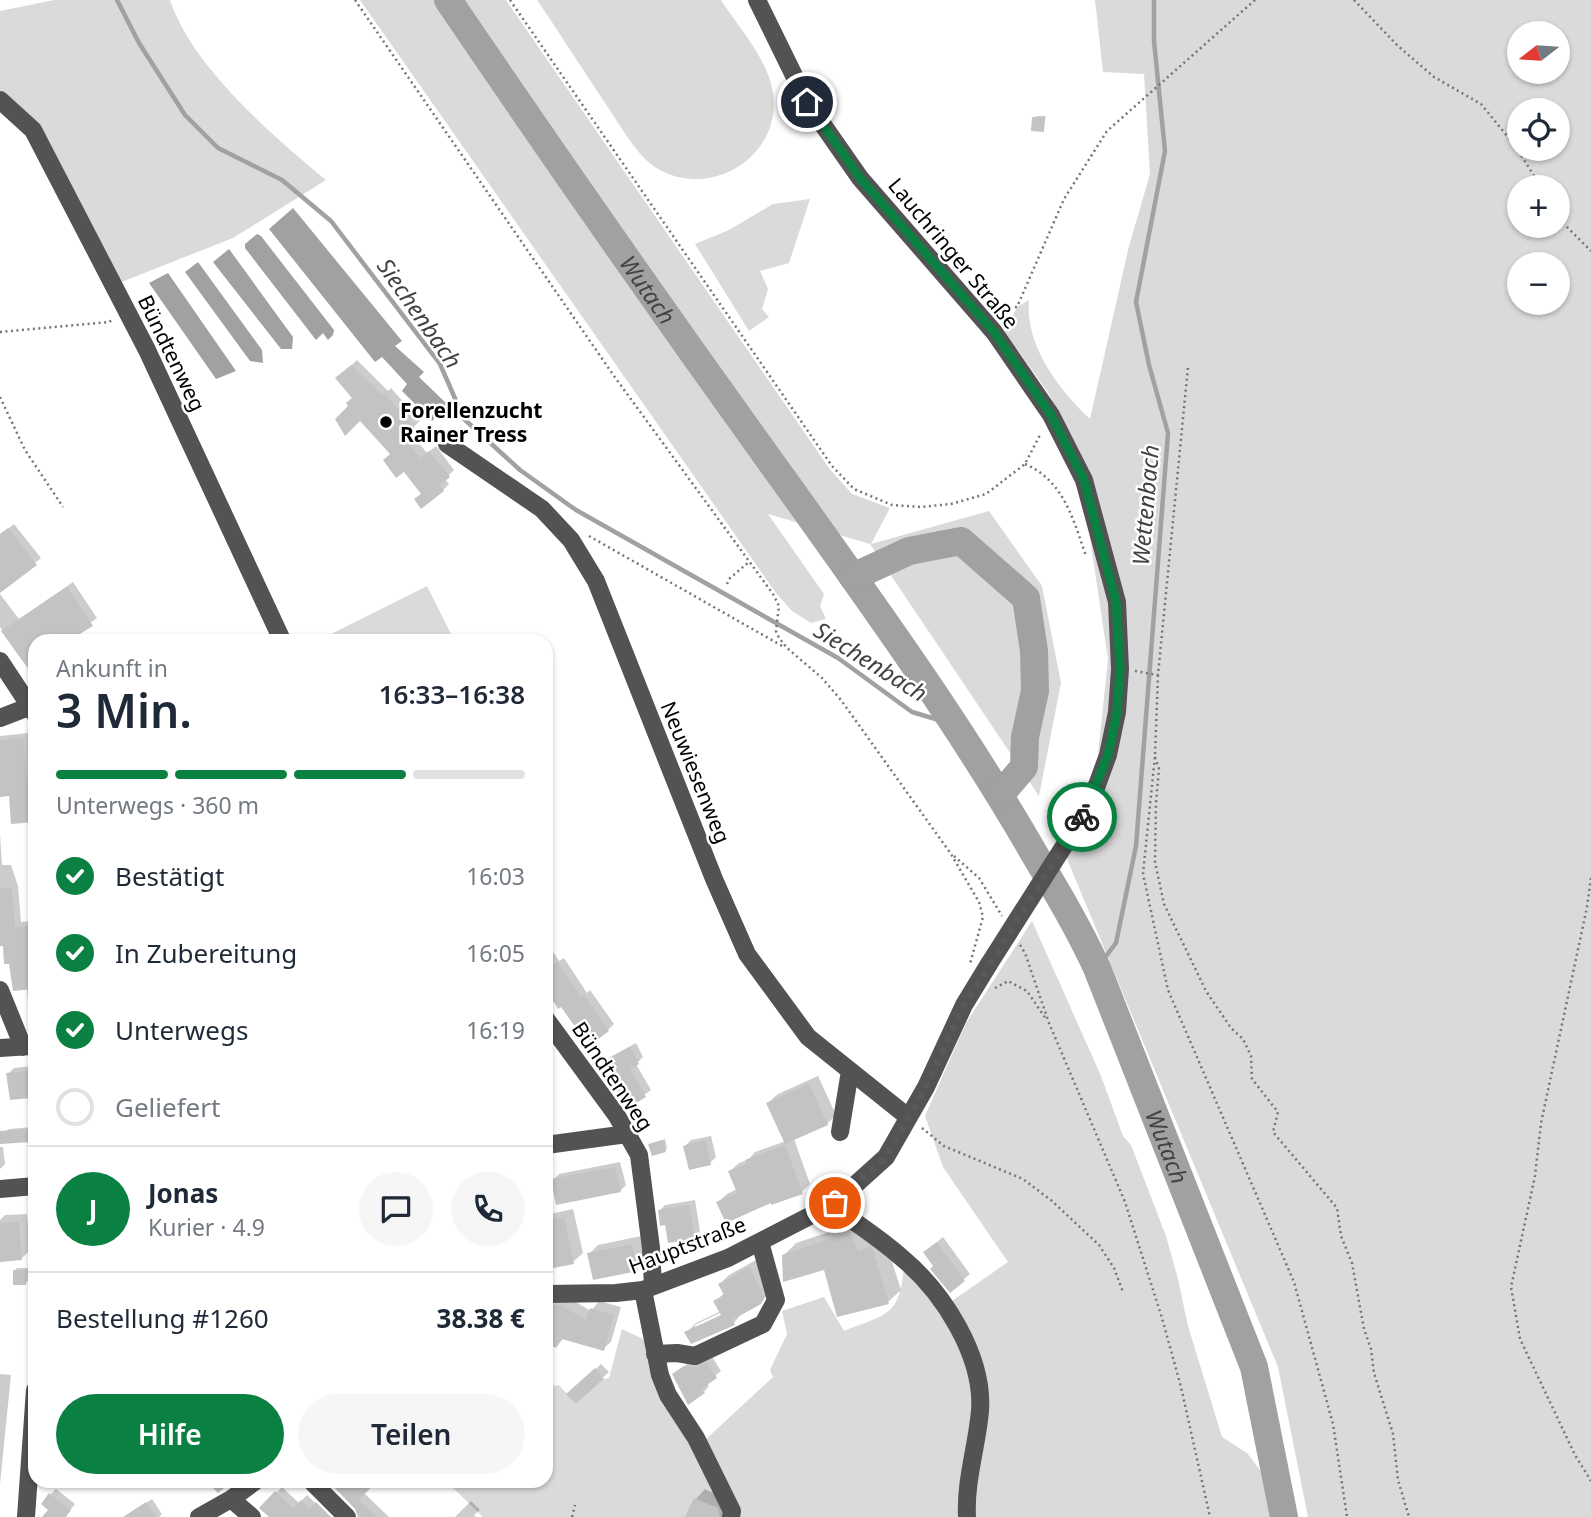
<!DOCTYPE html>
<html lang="de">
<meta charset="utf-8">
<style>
:root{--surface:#fff;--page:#f6f6f7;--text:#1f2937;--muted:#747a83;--line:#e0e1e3;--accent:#0b8043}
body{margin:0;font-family:"Noto Sans",sans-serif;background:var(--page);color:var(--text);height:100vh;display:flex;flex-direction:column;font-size:26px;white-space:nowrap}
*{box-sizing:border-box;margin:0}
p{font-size:23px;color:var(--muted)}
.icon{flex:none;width:38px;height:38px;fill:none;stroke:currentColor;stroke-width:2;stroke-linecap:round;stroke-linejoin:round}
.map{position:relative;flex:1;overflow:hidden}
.side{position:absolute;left:28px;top:634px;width:525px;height:854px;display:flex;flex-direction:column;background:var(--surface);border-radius:21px;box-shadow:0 2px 5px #0004}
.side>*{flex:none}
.needle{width:46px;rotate:253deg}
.fabs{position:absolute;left:1507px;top:21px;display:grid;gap:14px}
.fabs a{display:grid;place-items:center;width:63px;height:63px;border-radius:50%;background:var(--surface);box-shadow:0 2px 5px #0004;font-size:35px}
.pin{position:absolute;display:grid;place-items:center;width:60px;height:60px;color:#fff;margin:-30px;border:4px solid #fff;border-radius:50%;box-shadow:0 2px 7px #0007}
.courier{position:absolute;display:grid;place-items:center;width:70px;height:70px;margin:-35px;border:5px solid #0b8043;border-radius:50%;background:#fff;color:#222;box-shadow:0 2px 9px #0007}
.headline em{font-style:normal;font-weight:600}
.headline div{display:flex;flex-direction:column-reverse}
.headline{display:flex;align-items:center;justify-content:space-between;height:119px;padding:0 28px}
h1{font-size:46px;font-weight:600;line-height:52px}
.bar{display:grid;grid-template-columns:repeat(4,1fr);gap:10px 7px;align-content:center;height:84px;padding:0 28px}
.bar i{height:9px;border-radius:5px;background:var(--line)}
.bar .current{background:var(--accent)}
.bar p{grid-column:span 4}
.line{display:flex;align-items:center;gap:18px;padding:0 28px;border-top:2px solid var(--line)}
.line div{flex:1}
.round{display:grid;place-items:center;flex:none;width:74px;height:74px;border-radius:37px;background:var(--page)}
ol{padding:0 28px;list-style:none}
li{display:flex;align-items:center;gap:21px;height:77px}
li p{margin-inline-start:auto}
li .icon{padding:7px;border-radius:50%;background:var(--accent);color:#fff;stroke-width:4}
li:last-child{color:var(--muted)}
li i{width:38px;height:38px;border:4px solid var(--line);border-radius:50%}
.primary-button{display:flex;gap:14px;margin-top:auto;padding:14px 28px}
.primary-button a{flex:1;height:80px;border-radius:42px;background:var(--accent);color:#fff;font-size:28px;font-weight:600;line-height:80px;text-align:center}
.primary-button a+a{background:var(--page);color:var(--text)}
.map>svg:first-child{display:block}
</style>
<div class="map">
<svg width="1591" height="1517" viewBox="0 0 1591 1517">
<rect width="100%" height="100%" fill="#fff"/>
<path fill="#dadada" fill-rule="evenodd" d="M 54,0 L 170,0 C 192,67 273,136 326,180 L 233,238 L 119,283 L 37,124 L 0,90 L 0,11 Z
M 360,0 L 506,0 L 829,468 L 852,494 L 890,508 L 871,544 L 989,511 L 1042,586 L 1061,683 L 1039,796 L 870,544 L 768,514 L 824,594 L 820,606 L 826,619 L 811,623 L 792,611 L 776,593 Z
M 537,0 L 721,0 C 739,28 768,59 773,93 C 782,156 712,200 658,169 C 637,157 619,123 605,103 C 582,68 560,34 537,0 Z
M 1095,0 L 1591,0 L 1591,1517 L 1308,1517 L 1278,1367 L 1065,854 L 1097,764 L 1108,659 L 1079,464 L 1080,456 L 1049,394 L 1005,332 L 1017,307 L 1029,300 C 1025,345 1058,389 1090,419 L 1129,246 L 1150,174 L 1144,74 L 1103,72 ZM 1519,33 L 1558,33 L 1558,72 L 1519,72 ZM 1519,110 L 1558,110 L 1558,149 L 1519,149 ZM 1519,187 L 1558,187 L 1558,226 L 1519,226 ZM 1519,264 L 1558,264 L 1558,303 L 1519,303 Z
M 810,199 L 789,263 L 760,271 L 768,289 L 762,309 L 769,317 L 749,331 L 695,244 L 729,230 L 773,204 Z
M 427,586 L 454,640 L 319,640 Z
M 1032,921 L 1101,1076 L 1123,1136 L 1131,1145 L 1166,1236 L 1178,1279 L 1188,1326 L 1222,1437 L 1247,1453 L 1263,1474 L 1272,1517 L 483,1517 L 452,1487 L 457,1481 L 546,1480 L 546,1387 L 559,1385 L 576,1404 L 604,1379 L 609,1378 L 622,1329 L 647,1341 L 704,1441 L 773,1377 L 770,1370 L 787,1334 L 782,1311 L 824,1297 L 844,1331 C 886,1314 900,1317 904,1266 L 949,1303 L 1008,1262 L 943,1167 L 925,1116 L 966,1023 Z"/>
<path fill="#a1a1a1" d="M 293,208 L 402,341 L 395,346 L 424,372 L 419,377 L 448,405 L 432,421 L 402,391 L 407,384 L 382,357 L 375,362 L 269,229 Z
M 257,234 L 261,236 L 334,330 L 333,335 L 328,340 L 323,333 L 316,340 L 245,248 L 245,244 Z
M 229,249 L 293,337 L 292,349 L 281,349 L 213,262 Z
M 198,262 L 262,350 L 263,363 L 250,361 L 185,272 Z
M 168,273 L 236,371 L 216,379 L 149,283 Z"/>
<path fill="#0003" fill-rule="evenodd" d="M 1036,116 L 1046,116 L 1043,130 L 1034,118 Z
M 357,360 L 388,391 L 391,388 L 420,421 L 409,431 L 427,453 L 436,446 L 454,470 L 445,479 L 449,484 L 443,490 L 422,493 L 351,406 L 354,398 L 337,379 Z
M 14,524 L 41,558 L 0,591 L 0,535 Z
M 73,582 L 97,618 L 67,640 L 35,640 L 35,668 L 23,658 L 21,659 L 0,627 L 0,594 L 19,619 Z
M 28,733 L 33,785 L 35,784 L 35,869 L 30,821 L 10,795 L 0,795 L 0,736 Z
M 0,834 L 2,865 L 11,865 L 18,886 L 21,922 L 32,921 L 33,939 L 35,939 L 35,1015 L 29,1016 L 27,988 L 10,962 L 4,944 L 0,944 Z
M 552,950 L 559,961 L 564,958 L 587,993 L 590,990 L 614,1024 L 608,1030 L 580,1023 L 561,1004 L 546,997 L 546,954 Z
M 636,1043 L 643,1057 L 636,1064 L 651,1090 L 634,1102 L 604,1063 L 610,1057 Z
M 33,1066 L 35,1091 L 30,1096 L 8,1074 L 14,1068 Z
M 818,1076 L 836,1115 L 827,1124 L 794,1139 L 810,1184 L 802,1192 L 771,1201 L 718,1202 L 727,1194 L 737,1189 L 730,1171 L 739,1163 L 748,1160 L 755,1152 L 786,1141 L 768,1103 L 778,1094 Z
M 32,1127 L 33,1140 L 7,1142 L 6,1131 L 9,1129 Z
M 711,1136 L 716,1157 L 710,1163 L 685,1146 L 691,1140 Z
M 665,1139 L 667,1148 L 665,1151 L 650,1144 Z
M 35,1140 L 35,1167 L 32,1167 L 30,1145 Z
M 0,1147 L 3,1147 L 5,1164 L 0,1169 Z
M 620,1162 L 626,1185 L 620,1191 L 553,1180 L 559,1174 Z
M 695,1200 L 700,1231 L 694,1237 L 659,1211 L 665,1205 Z
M 573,1209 L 583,1253 L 573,1262 L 546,1246 L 546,1218 L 550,1214 Z
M 27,1214 L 30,1250 L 21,1259 L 0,1260 L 0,1220 L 5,1215 Z
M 862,1221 L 884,1236 L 901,1290 L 888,1302 L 826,1268 L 784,1255 L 796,1243 Z
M 641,1236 L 646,1260 L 637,1269 L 589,1254 L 598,1245 Z
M 943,1237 L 970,1274 L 950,1291 L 935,1266 L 931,1247 Z
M 758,1259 L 769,1293 L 760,1303 L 742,1313 L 734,1323 L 687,1332 L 696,1323 L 721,1311 L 715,1302 L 725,1292 L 720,1284 L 729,1275 ZM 728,1309 L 729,1313 L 695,1328 L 695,1325 Z
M 17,1268 L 28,1268 L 28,1281 L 25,1284 L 15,1271 Z
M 558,1298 L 569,1298 L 591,1311 L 599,1301 L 621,1307 L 611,1342 L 603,1349 L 564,1338 L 556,1346 L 546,1340 L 546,1313 Z
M 713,1358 L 721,1371 L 707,1383 L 709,1386 L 704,1392 L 674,1374 L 691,1361 L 701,1362 Z
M 601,1364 L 609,1372 L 576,1402 L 569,1394 Z
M 0,1374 L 11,1375 L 0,1484 Z
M 329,1480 L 364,1493 L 389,1517 L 359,1517 L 357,1508 Z
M 282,1487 L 299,1503 L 307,1495 L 330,1517 L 271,1517 L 262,1508 Z
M 56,1489 L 75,1504 L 65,1517 L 46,1517 L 51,1509 L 51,1494 Z
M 705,1489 L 727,1499 L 728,1503 L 722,1517 L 687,1517 L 696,1499 Z
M 152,1499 L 162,1514 L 159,1517 L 125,1517 Z
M 471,1501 L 480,1510 L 474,1515 L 476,1517 L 455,1517 Z"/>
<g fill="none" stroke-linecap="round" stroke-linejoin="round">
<path stroke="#a1a1a1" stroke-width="4.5" d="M 117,0 L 139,43 L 185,115 L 218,148 L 282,180 L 331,221 L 440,364 L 464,419 L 520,470 L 576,510 L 838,658 L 912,712 L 956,725
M 1097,968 L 1116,943 L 1136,846 L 1168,433 L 1149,365 L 1136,302 L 1165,151 L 1154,41 L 1154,0"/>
<g stroke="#a1a1a1" stroke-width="28">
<path id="s1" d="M 448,0 C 560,165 674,328 791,490 C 876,609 962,728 1035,855 C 1057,892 1079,929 1097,968 L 1254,1367 L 1284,1517"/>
<path d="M 853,577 L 909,551 L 961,541 L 1026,598 L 1034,651 L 1035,691 L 1025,737 L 1024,767 L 1000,795"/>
</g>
</g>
<path fill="#c3c3c3" d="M 1032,117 L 1045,118 L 1044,132 L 1031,131 Z
M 351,365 L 382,395 L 384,393 L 415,428 L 404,438 L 420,458 L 429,451 L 450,477 L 440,485 L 444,491 L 421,509 L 414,499 L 421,494 L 404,472 L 396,478 L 383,460 L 390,454 L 360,421 L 345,436 L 335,419 L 348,406 L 346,403 L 352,398 L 335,378 Z
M 8,528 L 37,565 L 0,593 L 0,534 Z
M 67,587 L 93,626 L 70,640 L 35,640 L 35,678 L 1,631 Z
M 23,738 L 28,789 L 35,788 L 35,822 L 11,824 L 9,796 L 0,797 L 0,740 Z
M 12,887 L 15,927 L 30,926 L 35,989 L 13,991 L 9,964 L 4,964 L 3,946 L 0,946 L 0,889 Z
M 557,962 L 581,997 L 584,995 L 609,1031 L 592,1044 L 580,1026 L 576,1028 L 561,1007 L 558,1009 L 554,1002 L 546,1008 L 546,970 Z
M 630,1047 L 639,1064 L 630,1069 L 646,1097 L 633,1105 L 626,1093 L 620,1096 L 602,1063 Z
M 28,1071 L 31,1098 L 10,1100 L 6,1073 Z
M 809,1084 L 828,1125 L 785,1144 L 766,1103 Z
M 30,1129 L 31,1142 L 0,1144 L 0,1131 Z
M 663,1140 L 666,1152 L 652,1156 L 648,1144 Z
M 705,1140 L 711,1165 L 689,1170 L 683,1146 Z
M 785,1145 L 803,1194 L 771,1205 L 771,1203 L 726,1223 L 716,1202 L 737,1193 L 728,1171 L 747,1164 L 745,1160 Z
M 615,1167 L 621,1192 L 556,1205 L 551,1179 Z
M 689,1205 L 695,1239 L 668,1243 L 665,1225 L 660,1226 L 658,1210 Z
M 564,1217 L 574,1264 L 549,1269 L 546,1254 L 546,1221 Z
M 19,1222 L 22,1260 L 0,1262 L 0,1223 Z
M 850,1232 L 858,1251 L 870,1247 L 872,1248 L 889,1304 L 837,1317 L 824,1270 L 783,1282 L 782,1255 Z
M 937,1242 L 965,1281 L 950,1293 L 930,1269 L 933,1266 L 923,1252 Z
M 632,1244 L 638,1271 L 593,1280 L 587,1253 Z
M 749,1267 L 762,1291 L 764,1299 L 761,1304 L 732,1320 L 735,1325 L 691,1344 L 684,1332 L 721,1315 L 713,1301 L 724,1295 L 718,1284 Z
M 13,1270 L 26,1270 L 26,1285 L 13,1285 Z
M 548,1305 L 561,1305 L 586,1320 L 590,1308 L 614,1315 L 604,1351 L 562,1339 L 556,1348 L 546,1342 L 546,1309 Z
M 706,1363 L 717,1378 L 701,1389 L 705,1393 L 688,1405 L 672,1374 L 684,1366 L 694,1367 Z
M 595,1368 L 604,1379 L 576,1404 L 566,1394 Z
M 205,1480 L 234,1480 L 218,1493 Z
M 327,1480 L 378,1480 L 359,1500 L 377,1517 L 358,1517 L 355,1509 Z
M 275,1491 L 293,1508 L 301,1500 L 310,1509 L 316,1502 L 331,1517 L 269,1517 L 259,1508 Z
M 49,1493 L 71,1510 L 66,1517 L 42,1517 L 48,1510 L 41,1504 Z
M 694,1498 L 718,1508 L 720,1517 L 685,1517 Z
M 146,1502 L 156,1517 L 123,1517 Z"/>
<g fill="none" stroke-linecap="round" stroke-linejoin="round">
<path stroke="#757575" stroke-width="2.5" stroke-dasharray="2 3.5" stroke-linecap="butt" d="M 355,0 L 614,376 L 773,594 L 779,606 L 776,631 L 779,638 L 787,648 L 822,678 L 841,700 L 951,854 L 979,902 L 983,917 L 970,964
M 510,0 L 832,466 L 854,489 L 892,505 L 920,507 L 951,504 L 986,494 L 1025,464 L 1041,433
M 1354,0 L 1398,46 L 1434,77 L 1481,104 L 1516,147 L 1541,187
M 1558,213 L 1564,224 L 1591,251
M 1004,318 L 1012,307 L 1017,307 L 1064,199 L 1107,131 L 1255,0
M 0,332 L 109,322 L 112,320
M 0,397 L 25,450 L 63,507
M 1025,464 C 1064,481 1073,519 1086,556
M 589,536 L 784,647
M 727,584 L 730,578 L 749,562
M 1135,671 L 1158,675 L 1188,367
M 1158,675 L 1155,756 L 1143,874 L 1168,990 L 1294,1282 L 1333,1424 L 1347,1517
M 1155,757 L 1159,769 L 1156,802 L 1155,862 L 1164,904 L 1206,991 L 1231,1028 L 1243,1039 L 1251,1056 L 1252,1079 L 1278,1112 L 1273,1132 L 1337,1208 L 1341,1236 L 1352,1263 L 1364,1329 L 1371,1349 L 1374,1373 L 1393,1434 L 1398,1480 L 1409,1517
M 954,856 L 979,878 L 1002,916
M 1591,878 L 1587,907 L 1541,1123 L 1535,1176 L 1511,1287 L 1520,1339 L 1575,1455 L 1591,1481
M 1020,945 L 1025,953 L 1049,1023 L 1125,1202 L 1162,1318 L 1181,1387 L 1210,1517
M 995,988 L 1008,981 L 1027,991 L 1046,1019
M 922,1128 L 944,1146 L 1023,1179 L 1052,1201 L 1099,1245 L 1114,1268 L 1123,1292
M 572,1517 L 575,1505"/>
<path stroke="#535353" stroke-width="18" d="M 757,0 L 807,102 L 860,178 L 994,332 L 1051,415 L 1084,480 L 1117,602 L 1120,669 L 1117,712 L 1108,755 L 1097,785 L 1071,835
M 0,100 L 33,130 L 147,350 L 282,640
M 447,444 L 542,509 L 571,540 L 596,581 L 714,879 L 747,954 L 808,1037 L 908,1117
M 0,661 L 35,714
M 0,718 L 31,706
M 0,990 L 23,1047
M 546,1019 L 617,1116 L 639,1155 L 651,1248 L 653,1286
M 0,1048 L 31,1046
M 840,1132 L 850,1071
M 546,1145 L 627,1134
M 0,1189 L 35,1186
M 835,1203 L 842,1213 C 862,1227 883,1241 902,1258 C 943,1292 984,1356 980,1411 C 977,1446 965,1481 967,1517
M 643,1290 L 660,1375 L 668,1395 L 696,1438 L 732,1511 L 731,1517
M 546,1294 L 616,1293 L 643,1290 L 728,1258 L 835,1203 L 886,1157 L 926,1087 L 964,1005 L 989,964
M 655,1354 L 677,1353 L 695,1356 L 763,1324 L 776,1300 L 760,1242
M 310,1480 L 347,1517
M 231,1499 L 252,1517
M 26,1517 L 35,1390
M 199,1517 L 231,1499 L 257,1480"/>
<path stroke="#535353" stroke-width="18" d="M 989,964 L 1071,835"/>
</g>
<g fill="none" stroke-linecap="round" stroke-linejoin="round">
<path stroke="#595959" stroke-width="7" stroke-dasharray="0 12.6" d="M 835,1203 L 886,1157 L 926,1087 L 964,1005 L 1082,817"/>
<path stroke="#0b8043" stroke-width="9" d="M 807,102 L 860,178 L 994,332 L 1051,415 L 1084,480 L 1116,602 L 1120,668 L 1117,712 L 1108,755 L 1082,817"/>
</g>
<circle fill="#000" stroke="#fff" stroke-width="2.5" cx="386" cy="422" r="7"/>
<g text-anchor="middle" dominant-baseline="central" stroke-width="5" stroke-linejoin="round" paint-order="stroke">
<g font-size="21" fill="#000" stroke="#fff">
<text transform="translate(954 253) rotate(50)">Lauchringer Straße</text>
<text transform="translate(172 353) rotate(64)">Bündtenweg</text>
<text transform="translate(696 772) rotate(68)">Neuwiesenweg</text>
<text transform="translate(613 1076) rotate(56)">Bündtenweg</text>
<text transform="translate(687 1245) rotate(-21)">Hauptstraße</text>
</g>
<g font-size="21" font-weight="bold" fill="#000" stroke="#fff" text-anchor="start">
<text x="400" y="410">Forellenzucht<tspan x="400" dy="24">Rainer Tress</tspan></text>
</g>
<g font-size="23" font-style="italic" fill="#424242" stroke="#fff">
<text stroke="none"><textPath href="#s1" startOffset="352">Wutach</textPath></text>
<text transform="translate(420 313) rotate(55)">Siechenbach</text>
<text transform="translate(1145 505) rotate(-85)">Wettenbach</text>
<text transform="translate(871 661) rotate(32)">Siechenbach</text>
<text stroke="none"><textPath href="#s1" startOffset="1358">Wutach</textPath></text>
</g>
</g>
</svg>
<div class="fabs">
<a><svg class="needle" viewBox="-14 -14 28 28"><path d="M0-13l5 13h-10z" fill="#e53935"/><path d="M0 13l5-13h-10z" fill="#747a83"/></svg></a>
<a><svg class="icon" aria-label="locate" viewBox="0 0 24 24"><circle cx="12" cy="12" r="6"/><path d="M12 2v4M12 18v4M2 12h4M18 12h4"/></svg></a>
<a>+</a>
<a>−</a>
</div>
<div class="pin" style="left:835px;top:1203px;background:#ea580c"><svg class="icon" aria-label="bag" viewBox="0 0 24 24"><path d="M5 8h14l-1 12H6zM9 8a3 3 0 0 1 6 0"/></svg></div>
<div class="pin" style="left:807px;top:102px;background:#1f2937"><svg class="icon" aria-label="home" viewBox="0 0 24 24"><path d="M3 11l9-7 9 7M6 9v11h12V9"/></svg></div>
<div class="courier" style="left:1082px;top:817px"><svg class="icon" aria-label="bike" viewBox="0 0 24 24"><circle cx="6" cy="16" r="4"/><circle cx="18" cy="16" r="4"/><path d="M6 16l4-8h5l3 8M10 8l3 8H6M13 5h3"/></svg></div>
<section class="side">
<div class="headline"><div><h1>3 Min.</h1><p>Ankunft in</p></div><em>16:33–16:38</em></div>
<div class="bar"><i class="current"></i><i class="current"></i><i class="current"></i><i></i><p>Unterwegs · 360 m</p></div>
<ol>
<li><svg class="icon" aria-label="check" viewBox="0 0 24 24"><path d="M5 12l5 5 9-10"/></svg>Bestätigt<p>16:03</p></li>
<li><svg class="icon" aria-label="check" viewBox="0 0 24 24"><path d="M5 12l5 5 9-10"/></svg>In Zubereitung<p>16:05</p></li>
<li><svg class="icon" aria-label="check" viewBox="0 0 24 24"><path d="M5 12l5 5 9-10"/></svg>Unterwegs<p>16:19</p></li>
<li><i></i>Geliefert</li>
</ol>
<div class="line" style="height:126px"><b class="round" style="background:var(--accent);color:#fff">J</b><div><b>Jonas</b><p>Kurier · 4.9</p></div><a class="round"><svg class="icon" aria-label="chat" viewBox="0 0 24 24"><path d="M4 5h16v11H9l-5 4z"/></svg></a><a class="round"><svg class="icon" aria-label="phone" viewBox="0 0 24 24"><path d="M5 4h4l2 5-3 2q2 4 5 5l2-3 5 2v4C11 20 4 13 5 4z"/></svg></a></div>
<div class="line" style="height:91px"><div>Bestellung #1260</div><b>38.38 €</b></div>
<div class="primary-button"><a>Hilfe</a><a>Teilen</a></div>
</section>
</div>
